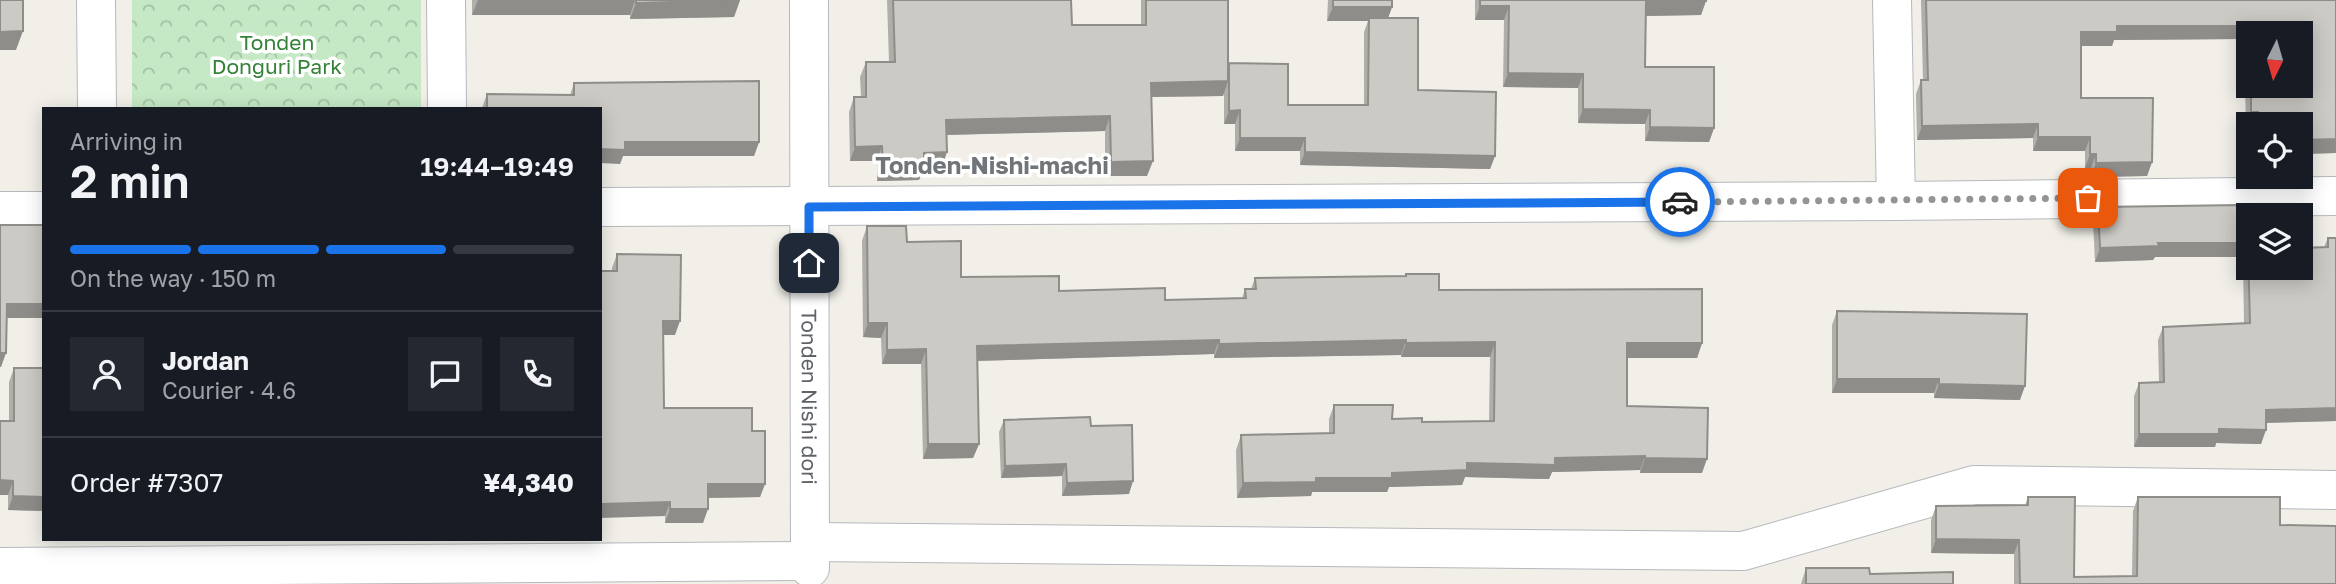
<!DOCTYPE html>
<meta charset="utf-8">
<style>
:root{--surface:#171b24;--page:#242831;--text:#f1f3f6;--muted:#9ea1a6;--line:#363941;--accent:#1a73e8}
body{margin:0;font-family:"Golos Text",sans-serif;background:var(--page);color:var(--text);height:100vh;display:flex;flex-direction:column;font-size:26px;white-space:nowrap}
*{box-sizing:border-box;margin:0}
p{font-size:23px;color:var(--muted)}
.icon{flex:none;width:38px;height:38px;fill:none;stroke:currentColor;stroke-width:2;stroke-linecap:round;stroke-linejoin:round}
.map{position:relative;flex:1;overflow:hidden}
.side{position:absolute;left:42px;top:107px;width:560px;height:434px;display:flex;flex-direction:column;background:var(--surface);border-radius:0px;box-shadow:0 4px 18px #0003}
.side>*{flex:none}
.needle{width:46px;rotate:185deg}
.buttons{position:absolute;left:2236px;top:21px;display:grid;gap:14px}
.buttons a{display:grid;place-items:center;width:77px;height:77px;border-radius:0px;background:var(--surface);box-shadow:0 4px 18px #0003;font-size:35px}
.pin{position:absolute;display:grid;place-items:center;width:60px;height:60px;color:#fff;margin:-30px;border-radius:14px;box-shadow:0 4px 10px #0006}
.courier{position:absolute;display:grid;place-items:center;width:70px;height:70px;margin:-35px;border:5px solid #1a73e8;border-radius:50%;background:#fff;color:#222;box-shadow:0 2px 9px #0007}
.overview em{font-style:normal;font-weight:600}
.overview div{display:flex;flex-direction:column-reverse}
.overview{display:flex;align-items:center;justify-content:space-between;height:119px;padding:0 28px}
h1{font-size:46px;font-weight:600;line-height:52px}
.bar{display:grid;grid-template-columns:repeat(4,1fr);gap:10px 7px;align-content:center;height:84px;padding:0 28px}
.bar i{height:9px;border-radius:5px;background:var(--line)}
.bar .on{background:var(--accent)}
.bar p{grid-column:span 4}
.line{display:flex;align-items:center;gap:18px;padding:0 28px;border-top:2px solid var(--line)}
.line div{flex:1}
.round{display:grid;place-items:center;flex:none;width:74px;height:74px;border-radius:0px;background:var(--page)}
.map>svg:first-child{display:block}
</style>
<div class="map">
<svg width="2336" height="584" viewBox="0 0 2336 584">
<defs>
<pattern id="park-crowns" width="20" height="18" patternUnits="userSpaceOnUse" patternTransform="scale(1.75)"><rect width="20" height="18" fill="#c5e8c5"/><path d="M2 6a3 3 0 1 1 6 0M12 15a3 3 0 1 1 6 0" fill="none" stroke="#a3c0a4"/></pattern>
</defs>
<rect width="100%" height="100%" fill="#f1efe8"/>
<path fill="url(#park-crowns)" d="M 132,0 L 421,0 L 421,108 L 132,108 Z"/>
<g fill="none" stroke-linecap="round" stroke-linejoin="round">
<defs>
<g id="minor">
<path d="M 96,0 L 97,108"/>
<path d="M 446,0 L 447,108"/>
<path id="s1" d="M 809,0 L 810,568"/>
<path d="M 1892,0 L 1896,201"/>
<path d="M 600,207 L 1896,201 L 2336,196"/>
<path d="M 0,211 L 44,211"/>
<path d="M 810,542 L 1743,551 L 1974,485 L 2336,490"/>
<path d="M 0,567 L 810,561"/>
</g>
</defs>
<use href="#minor" stroke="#b5b8bc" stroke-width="40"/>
<use href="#minor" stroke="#fff" stroke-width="38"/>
</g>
<path fill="#afaea9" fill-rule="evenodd" d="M 472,0 L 740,0 L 734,17 L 630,19 L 630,15 L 472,15 Z
M 887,0 L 1071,0 L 1072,25 L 1141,25 L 1141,0 L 1228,0 L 1228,66 L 1229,63 L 1288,105 L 1364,105 L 1364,32 L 1368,21 L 1327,21 L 1328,0 L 1392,0 L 1392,7 L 1388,18 L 1418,90 L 1495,156 L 1490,169 L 1300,165 L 1300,151 L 1235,151 L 1235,124 L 1224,124 L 1224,92 L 1223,96 L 1151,97 L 1147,176 L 1105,176 L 1105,131 L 947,135 L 942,167 L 924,167 L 919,180 L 877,181 L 877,161 L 850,161 L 849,112 L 854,97 L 861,97 L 860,77 L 866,62 L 889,62 Z
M 1475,0 L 1706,0 L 1701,15 L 1646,16 L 1645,67 L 1714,128 L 1709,142 L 1645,141 L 1645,124 L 1578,123 L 1578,88 L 1503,87 L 1504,20 L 1475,20 Z
M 1921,0 L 2336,0 L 2336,153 L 2301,154 L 2301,124 L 2249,124 L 2246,126 L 2244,46 L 2241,46 L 2241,39 L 2114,40 L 2112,46 L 2081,46 L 2081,98 L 2152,162 L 2147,176 L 2091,177 L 2091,168 L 2085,168 L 2085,151 L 2033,151 L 2033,138 L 1917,140 L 1916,94 L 1921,80 L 1923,80 ZM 2249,33 L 2301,86 L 2249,86 Z
M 574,83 L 759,142 L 754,156 L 623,156 L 620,164 L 600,108 L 482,108 L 487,94 L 570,95 Z
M 2098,207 L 2237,257 L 2155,257 L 2153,260 L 2095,262 L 2093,221 Z
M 867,226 L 907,242 L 961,277 L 1059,291 L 1165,300 L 1242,298 L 1245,289 L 1251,289 L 1255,278 L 1439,290 L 1702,343 L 1697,358 L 1627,358 L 1627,406 L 1702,473 L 1640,473 L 1640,470 L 1552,472 L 1549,479 L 1465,477 L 1462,485 L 1389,487 L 1387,492 L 1312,492 L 1311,496 L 1237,498 L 1236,450 L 1241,435 L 1329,434 L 1329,419 L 1334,405 L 1392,419 L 1422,422 L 1489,421 L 1490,357 L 1401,357 L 1401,355 L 1214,358 L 1214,354 L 977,361 L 979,444 L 973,458 L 923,459 L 921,364 L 882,364 L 881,338 L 863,337 L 862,241 Z
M 2328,238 L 2336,421 L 2266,423 L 2261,444 L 2216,443 L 2215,447 L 2134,447 L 2134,396 L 2139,383 L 2159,382 L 2158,340 L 2163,327 L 2244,323 L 2243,263 L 2248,249 L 2324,247 Z
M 617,254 L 675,335 L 663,335 L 664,408 L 765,484 L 760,497 L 708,498 L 703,523 L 665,523 L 665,516 L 612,271 L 612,268 Z
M 1837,311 L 2020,400 L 1934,398 L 1934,393 L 1832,393 L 1832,325 Z
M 14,368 L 44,511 L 8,510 L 8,495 L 0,495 L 0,421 L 9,421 L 9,382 Z
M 1004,420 L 1091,426 L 1129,494 L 1062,496 L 1062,476 L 1001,478 L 999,432 Z
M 2028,497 L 2074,577 L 2132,576 L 2133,511 L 2138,497 L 2280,525 L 2336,584 L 2014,584 L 2014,554 L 1931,553 L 1931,520 L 1936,506 L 2025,505 Z
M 1806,568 L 1870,574 L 1953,584 L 1801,584 Z"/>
<path fill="#8f8d8a" d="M 478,0 L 635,0 L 630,15 L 472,15 Z
M 740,0 L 734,17 L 630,19 L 636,3 Z
M 1706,1 L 1701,15 L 1641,16 L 1646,2 Z
M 1480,6 L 1509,6 L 1504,20 L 1475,20 Z
M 1333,7 L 1392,7 L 1387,21 L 1369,18 L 1368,21 L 1327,21 Z
M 2117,26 L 2246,26 L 2241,39 L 2114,40 L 2112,46 L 2076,46 L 2081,32 Z
M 23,31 L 16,50 L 0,50 L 0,32 Z
M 2249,32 L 2244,46 L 2241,46 L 2246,33 Z
M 1508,73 L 1583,74 L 1578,88 L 1503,87 Z
M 1228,81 L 1223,96 L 1146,97 L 1151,83 Z
M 1583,109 L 1650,110 L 1645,124 L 1578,123 Z
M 1240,110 L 1235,124 L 1224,124 L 1229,111 Z
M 2251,112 L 2258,112 L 2254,124 L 2249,124 L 2249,126 L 2246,126 Z
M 1110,116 L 1105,131 L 941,135 L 946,120 Z
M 2038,124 L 2033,138 L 1917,140 L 1922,126 Z
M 1650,127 L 1714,128 L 1709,142 L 1645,141 Z
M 2038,137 L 2090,137 L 2085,151 L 2033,151 Z
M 1240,138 L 1305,138 L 1300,151 L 1235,151 Z
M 2336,139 L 2336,153 L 2301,154 L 2301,140 Z
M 625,142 L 759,142 L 754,156 L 623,156 L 620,164 L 600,163 L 600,149 Z
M 882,146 L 877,161 L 850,161 L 855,147 Z
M 947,152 L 942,167 L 924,167 L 919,180 L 877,181 L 883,167 L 924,153 Z
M 1305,152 L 1495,156 L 1490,169 L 1300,165 Z
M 2090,154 L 2096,154 L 2091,168 L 2085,168 Z
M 1153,161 L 1147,176 L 1105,176 L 1111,162 Z
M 2152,162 L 2147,176 L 2091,177 L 2096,163 Z
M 2158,243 L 2242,243 L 2237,257 L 2155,257 L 2153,260 L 2095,262 L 2100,248 Z
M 7,304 L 44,304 L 44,318 L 2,318 Z
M 663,321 L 680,321 L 675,335 L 658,335 Z
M 868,323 L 887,323 L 881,338 L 863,337 Z
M 1219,340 L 1214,354 L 971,361 L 977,346 Z
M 1406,340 L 1401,355 L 1214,358 L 1219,344 Z
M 1495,342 L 1490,357 L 1401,357 L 1406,343 Z
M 1627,343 L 1702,343 L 1697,358 L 1621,358 Z
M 926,349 L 921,364 L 882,364 L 887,350 Z
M 0,353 L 6,353 L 1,367 L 0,367 Z
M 1837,379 L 1939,379 L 1934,393 L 1832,393 Z
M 1939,384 L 2025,386 L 2020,400 L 1934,398 Z
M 2336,408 L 2336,421 L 2261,423 L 2266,410 Z
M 2219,429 L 2266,430 L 2261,444 L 2216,443 L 2215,447 L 2134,447 L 2139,434 Z
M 928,444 L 979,444 L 973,458 L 923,459 Z
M 1645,456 L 1640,470 L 1552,472 L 1549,479 L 1465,477 L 1462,485 L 1389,487 L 1387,492 L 1312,492 L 1311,496 L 1237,498 L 1243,483 L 1392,473 L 1467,463 L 1555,458 Z
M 1645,458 L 1707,459 L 1702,473 L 1640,473 Z
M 1066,464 L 1062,476 L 1001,478 L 1005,466 Z
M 0,480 L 13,481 L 8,495 L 0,495 Z
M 1133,481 L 1129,494 L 1062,496 L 1067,483 Z
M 708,484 L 765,484 L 760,497 L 703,498 Z
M 13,496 L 44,497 L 44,511 L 8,510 Z
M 670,502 L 665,516 L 600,518 L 600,504 Z
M 670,509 L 708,509 L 703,523 L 665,523 Z
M 1936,539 L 2019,540 L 2014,554 L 1931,553 Z"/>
<path fill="#cccac5" stroke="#8f8d8a" stroke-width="2" d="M 0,0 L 23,0 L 23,31 L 0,32 Z
M 636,0 L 740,0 L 636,3 Z
M 893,0 L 1071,0 L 1072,25 L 1146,25 L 1146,0 L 1228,0 L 1228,81 L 1151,83 L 1153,161 L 1111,162 L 1110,116 L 946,120 L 947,152 L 924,153 L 924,165 L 883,167 L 882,146 L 855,147 L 854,97 L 866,97 L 866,62 L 895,62 Z
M 1333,0 L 1392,0 L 1392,7 L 1333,7 Z
M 1480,0 L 1706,0 L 1706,1 L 1646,2 L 1645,67 L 1714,67 L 1714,128 L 1650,127 L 1650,110 L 1583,109 L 1583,74 L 1508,73 L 1509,6 L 1480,6 Z
M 1926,0 L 2336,0 L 2336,139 L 2301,140 L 2301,124 L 2258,124 L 2258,112 L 2251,112 L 2251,86 L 2301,86 L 2301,33 L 2246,33 L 2246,26 L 2117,26 L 2117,32 L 2081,32 L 2081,98 L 2153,98 L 2152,162 L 2096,163 L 2096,154 L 2090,154 L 2090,137 L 2038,137 L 2038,124 L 1922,126 L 1921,80 L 1928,80 Z
M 1369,18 L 1418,18 L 1418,90 L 1496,92 L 1495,156 L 1305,152 L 1305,138 L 1240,138 L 1240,110 L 1229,111 L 1229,63 L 1288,64 L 1288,105 L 1368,105 Z
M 759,81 L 759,142 L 625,142 L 625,150 L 600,149 L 600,108 L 487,108 L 487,94 L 574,95 L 574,83 Z
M 2242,205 L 2242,243 L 2158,243 L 2159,246 L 2100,248 L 2098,207 Z
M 0,225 L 44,225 L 44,304 L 7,304 L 6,353 L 0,353 Z
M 867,226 L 906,226 L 907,242 L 961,241 L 961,277 L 1059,276 L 1059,291 L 1165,288 L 1165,300 L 1246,298 L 1245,289 L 1256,289 L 1255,278 L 1406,276 L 1406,274 L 1439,274 L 1439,290 L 1702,289 L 1702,343 L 1627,343 L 1627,406 L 1708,408 L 1707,459 L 1645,458 L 1645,456 L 1555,458 L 1555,465 L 1467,463 L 1467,470 L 1392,473 L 1392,478 L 1316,478 L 1316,482 L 1243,483 L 1241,435 L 1334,433 L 1334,405 L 1393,405 L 1392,419 L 1422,418 L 1422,422 L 1494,421 L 1495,342 L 1406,343 L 1406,340 L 1219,344 L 1219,340 L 977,346 L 979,444 L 928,444 L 926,349 L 887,350 L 887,323 L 868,323 Z
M 2328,238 L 2336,238 L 2336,408 L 2266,410 L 2266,430 L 2219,429 L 2219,434 L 2139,434 L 2139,383 L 2164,382 L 2163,327 L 2250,323 L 2248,249 L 2249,268 L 2301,268 L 2301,248 L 2328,247 Z
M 617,254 L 681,255 L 680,321 L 663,321 L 664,408 L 752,408 L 752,431 L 765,431 L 765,484 L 708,484 L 708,509 L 670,509 L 670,502 L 600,504 L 600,271 L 617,271 Z
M 1837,311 L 2027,314 L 2025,386 L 1939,384 L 1939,379 L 1837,379 Z
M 14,368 L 44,368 L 44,497 L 13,496 L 13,481 L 0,480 L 0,421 L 14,421 Z
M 1090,417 L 1091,426 L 1132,425 L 1133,481 L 1067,483 L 1066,464 L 1005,466 L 1004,420 Z
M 2028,497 L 2075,497 L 2074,577 L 2137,576 L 2138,497 L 2280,497 L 2280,525 L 2336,526 L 2336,584 L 2020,584 L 2019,540 L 1936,539 L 1936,506 L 2028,505 Z
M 1806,568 L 1869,568 L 1870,574 L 1953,572 L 1953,584 L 1806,584 Z"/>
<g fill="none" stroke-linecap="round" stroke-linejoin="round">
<path stroke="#929495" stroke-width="7" stroke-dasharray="0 12.6" d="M 1680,202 L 2088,198"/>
<path stroke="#1a73e8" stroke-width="9" d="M 809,263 L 809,207 L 1680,202"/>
</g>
<g text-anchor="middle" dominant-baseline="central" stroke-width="7" stroke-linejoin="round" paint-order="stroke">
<g font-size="21" fill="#348238" stroke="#fff">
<text x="277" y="42">Tonden<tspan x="277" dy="24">Donguri Park</tspan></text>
</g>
<g font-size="21" fill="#5f6368" stroke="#fff">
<text stroke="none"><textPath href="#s1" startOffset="397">Tonden Nishi dori</textPath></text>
</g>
<g font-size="24" font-weight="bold" fill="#70757a" stroke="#fff">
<text x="992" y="164">Tonden-Nishi-machi</text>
</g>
</g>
</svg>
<div class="buttons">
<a><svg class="needle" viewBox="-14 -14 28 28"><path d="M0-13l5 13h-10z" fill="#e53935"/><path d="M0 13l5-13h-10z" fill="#9ea1a6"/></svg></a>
<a><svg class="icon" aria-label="locate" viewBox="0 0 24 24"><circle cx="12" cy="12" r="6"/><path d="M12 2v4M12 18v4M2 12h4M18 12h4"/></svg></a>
<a><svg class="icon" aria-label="layers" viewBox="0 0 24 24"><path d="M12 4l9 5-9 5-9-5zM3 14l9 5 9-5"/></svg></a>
</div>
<div class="pin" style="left:2088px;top:198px;background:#ea580c"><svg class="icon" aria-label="bag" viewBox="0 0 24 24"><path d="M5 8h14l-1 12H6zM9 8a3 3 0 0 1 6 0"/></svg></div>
<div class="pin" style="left:809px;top:263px;background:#1f2937"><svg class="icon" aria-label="home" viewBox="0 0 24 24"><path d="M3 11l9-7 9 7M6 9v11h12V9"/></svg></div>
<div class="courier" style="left:1680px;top:202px"><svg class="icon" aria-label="car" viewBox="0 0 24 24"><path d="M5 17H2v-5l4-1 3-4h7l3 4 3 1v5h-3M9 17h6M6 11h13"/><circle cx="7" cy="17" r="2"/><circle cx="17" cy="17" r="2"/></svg></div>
<section class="side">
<div class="overview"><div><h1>2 min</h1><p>Arriving in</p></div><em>19:44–19:49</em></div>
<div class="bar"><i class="on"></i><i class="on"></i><i class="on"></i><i></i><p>On the way · 150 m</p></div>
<div class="line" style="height:126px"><a class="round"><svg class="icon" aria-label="person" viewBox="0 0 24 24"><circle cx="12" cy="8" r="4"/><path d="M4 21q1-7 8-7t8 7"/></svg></a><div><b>Jordan</b><p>Courier · 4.6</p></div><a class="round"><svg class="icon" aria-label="chat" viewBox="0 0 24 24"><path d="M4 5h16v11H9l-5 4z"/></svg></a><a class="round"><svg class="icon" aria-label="phone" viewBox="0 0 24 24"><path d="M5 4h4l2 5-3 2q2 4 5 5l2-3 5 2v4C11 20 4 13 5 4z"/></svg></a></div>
<div class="line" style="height:91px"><div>Order #7307</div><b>¥4,340</b></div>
</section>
</div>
